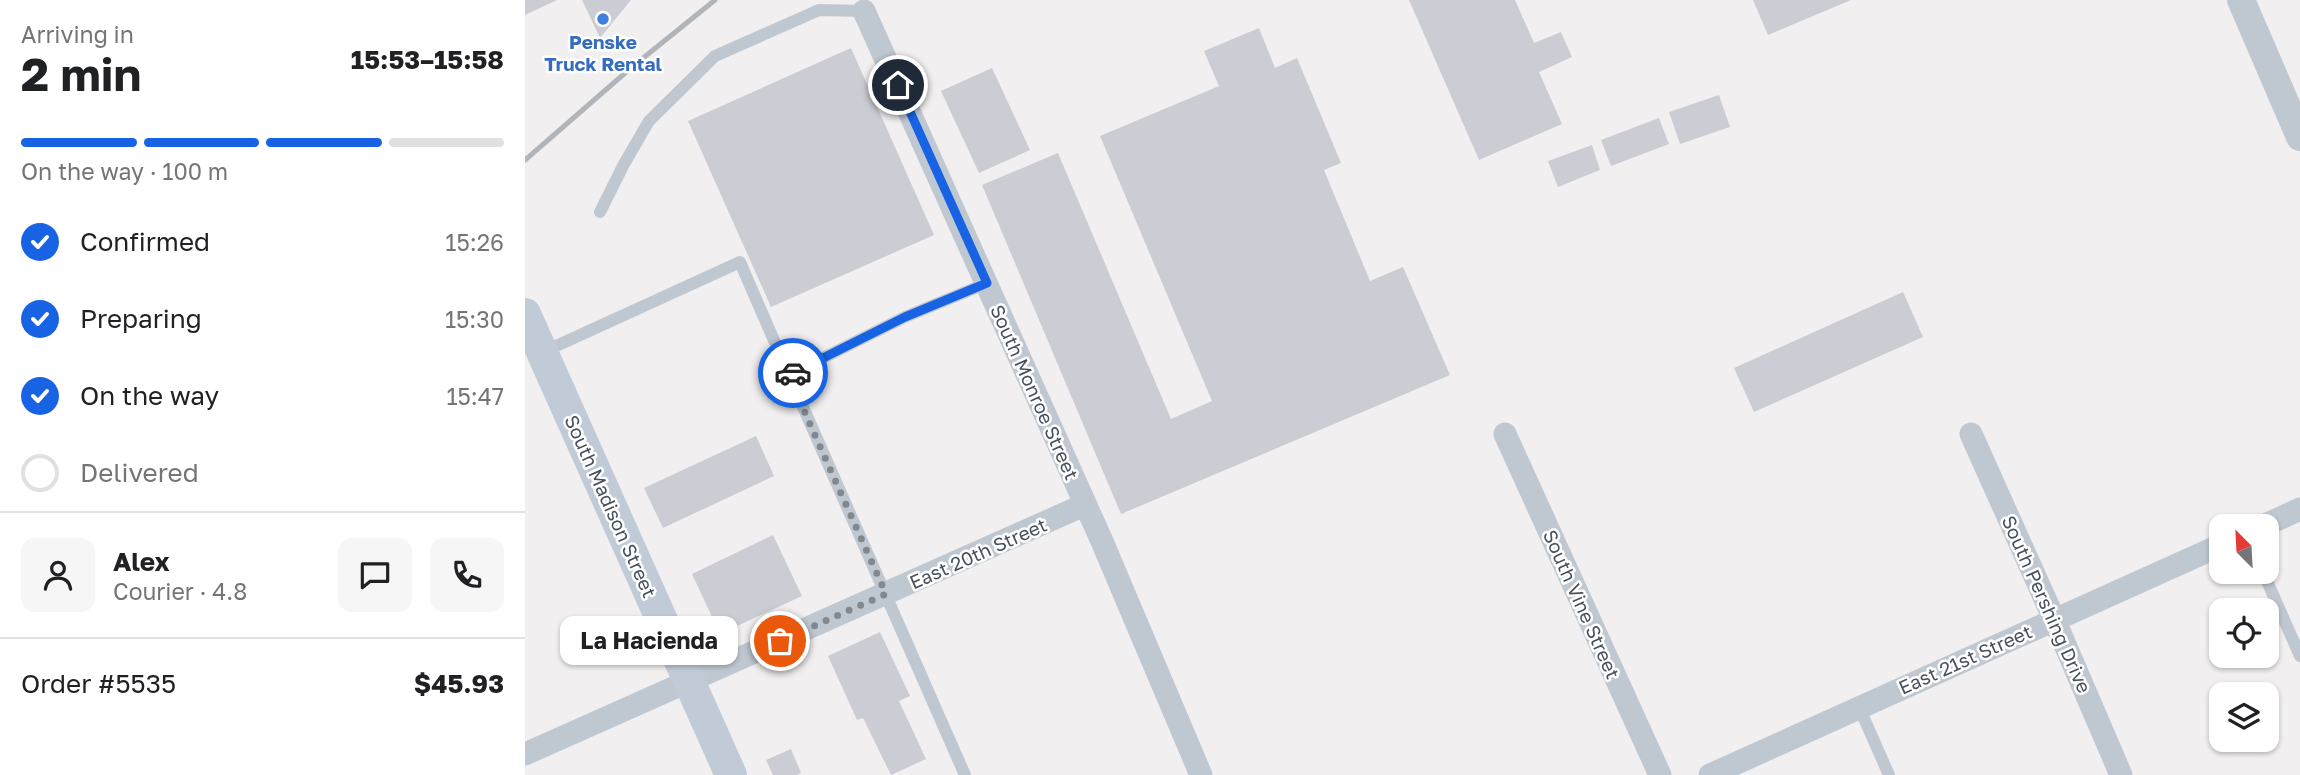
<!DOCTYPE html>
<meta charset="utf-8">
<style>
:root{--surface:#fff;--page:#f6f6f6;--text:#202124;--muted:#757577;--line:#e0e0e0;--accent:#1763e3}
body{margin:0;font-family:"Golos Text",sans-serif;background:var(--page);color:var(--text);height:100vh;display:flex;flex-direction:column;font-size:26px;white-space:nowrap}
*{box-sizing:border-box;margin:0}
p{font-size:23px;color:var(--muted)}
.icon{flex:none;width:38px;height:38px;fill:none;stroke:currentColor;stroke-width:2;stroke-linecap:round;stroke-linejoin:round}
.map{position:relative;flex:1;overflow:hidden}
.drawer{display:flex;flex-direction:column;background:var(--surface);width:525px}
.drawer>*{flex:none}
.needle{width:46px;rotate:336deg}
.buttons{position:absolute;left:1684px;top:514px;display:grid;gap:14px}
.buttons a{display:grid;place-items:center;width:70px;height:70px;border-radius:14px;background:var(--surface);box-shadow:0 2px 5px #0004;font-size:35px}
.pin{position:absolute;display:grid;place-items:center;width:60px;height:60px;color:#fff;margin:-30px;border:4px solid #fff;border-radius:50%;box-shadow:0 2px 7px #0007}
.courier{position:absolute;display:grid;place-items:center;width:70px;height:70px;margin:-35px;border:5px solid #1763e3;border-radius:50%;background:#fff;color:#222;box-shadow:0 2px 9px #0007}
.bubble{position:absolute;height:49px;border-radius:14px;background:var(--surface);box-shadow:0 2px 5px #0004;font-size:23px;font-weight:700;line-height:49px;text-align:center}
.headline em{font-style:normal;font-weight:700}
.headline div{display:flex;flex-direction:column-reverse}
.headline{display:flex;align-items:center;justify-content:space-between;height:119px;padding:0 21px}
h1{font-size:46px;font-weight:700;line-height:52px}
.bar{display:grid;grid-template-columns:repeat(4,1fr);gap:10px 7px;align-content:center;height:84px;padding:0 21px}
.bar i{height:9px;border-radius:5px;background:var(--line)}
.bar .selected{background:var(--accent)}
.bar p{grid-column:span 4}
.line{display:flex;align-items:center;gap:18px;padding:0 21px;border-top:2px solid var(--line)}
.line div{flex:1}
.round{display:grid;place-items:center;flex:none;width:74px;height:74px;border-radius:14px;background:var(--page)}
ol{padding:0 21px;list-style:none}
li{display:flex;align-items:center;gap:21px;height:77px}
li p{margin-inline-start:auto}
li .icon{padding:7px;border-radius:50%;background:var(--accent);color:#fff;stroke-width:4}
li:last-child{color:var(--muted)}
li i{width:38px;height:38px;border:4px solid var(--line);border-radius:50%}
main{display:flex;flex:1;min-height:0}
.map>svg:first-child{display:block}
</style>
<main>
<section class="drawer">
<div class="headline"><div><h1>2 min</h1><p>Arriving in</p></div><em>15:53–15:58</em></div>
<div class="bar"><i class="selected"></i><i class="selected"></i><i class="selected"></i><i></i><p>On the way · 100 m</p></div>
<ol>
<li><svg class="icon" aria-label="check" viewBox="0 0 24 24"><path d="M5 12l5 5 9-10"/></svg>Confirmed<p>15:26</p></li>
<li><svg class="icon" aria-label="check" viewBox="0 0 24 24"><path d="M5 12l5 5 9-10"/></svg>Preparing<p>15:30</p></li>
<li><svg class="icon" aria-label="check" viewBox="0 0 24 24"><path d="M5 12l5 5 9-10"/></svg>On the way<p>15:47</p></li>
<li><i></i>Delivered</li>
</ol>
<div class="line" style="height:126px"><a class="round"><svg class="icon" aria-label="person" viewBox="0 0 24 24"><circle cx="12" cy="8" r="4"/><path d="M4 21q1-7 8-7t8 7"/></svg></a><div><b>Alex</b><p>Courier · 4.8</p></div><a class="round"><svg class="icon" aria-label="chat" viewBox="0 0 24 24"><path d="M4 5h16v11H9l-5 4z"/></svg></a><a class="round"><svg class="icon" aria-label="phone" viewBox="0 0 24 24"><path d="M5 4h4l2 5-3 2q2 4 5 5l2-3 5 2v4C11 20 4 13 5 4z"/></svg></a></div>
<div class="line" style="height:91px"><div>Order #5535</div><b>$45.93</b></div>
</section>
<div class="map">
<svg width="1775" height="775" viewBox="0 0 1775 775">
<rect width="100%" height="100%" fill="#f1efef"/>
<path fill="#cccdd4" d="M 0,0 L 32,0 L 0,15 Z
M 57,0 L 106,0 L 75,38 Z
M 884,0 L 990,0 L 1009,43 L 1036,32 L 1047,57 L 1014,72 L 1037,124 L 954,160 Z
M 1228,0 L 1326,0 L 1243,35 Z
M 734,28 L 750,68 L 772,58 L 816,163 L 799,170 L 845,281 L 878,267 L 925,375 L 596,514 L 457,185 L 533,153 L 646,419 L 687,401 L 575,136 L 694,86 L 679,51 Z
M 326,48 L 409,235 L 246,307 L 163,121 Z
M 467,68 L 505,150 L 454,173 L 416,91 Z
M 1194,95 L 1205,127 L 1155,144 L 1144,112 Z
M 1134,118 L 1144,144 L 1086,166 L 1076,140 Z
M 1067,145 L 1075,170 L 1033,187 L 1023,161 Z
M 1378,292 L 1398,337 L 1229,412 L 1209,368 Z
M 231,436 L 249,476 L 138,528 L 119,488 Z
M 248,535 L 277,596 L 195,634 L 167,574 Z
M 355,632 L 385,696 L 374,701 L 401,759 L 366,775 L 338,718 L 332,720 L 303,656 Z
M 266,749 L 276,773 L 272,775 L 248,775 L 241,760 Z"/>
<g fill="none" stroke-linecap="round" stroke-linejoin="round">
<path stroke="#bfc8d1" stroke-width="12" d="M 75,212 L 99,164 L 124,121 L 190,56 L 294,10 L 339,11
M 18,352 L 215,262 L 264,375
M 1738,572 L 1775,656
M 1334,707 L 1364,775
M 440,775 L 264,375 L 380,317 L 462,283"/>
<path stroke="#bfc8d1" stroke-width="23" d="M 339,11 L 576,539 L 676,775
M 980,434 L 1135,775
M 1446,434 L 1529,619 L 1596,775
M 1736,527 L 1775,509
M 0,754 L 559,505
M 1185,775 L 1696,545"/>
<path stroke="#bfc8d1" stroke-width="28" d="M 1716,0 L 1775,137"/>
<path stroke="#c1cbd8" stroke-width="32" d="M 0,314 L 206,775"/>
<path stroke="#b1b4b9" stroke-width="5" d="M 0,160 L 107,67 L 190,0"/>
</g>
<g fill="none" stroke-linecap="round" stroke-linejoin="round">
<path stroke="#828890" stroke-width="7" stroke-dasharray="0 12.6" d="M 255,641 L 361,594 L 280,413 L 279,405 L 264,375 L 268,373"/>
<path stroke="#1763e3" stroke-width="9" d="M 268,373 L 380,317 L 462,283 L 373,85"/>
</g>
<circle fill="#3f7fe0" stroke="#fff" stroke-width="2.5" cx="78" cy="19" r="7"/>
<g text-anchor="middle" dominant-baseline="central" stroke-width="5" stroke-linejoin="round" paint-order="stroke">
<g font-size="19" font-weight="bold" fill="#366cbe" stroke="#fff">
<text x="78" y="41">Penske<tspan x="78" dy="22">Truck Rental</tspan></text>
</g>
<g font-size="19" fill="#47515d" stroke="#fff">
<text transform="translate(510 392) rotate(66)">South Monroe Street</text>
<text transform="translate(86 506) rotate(66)">South Madison Street</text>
<text transform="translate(453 553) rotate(-24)">East 20th Street</text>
<text transform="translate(1057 604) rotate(66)">South Vine Street</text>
<text transform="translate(1522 604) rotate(66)">South Pershing Drive</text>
<text transform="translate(1440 659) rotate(-24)">East 21st Street</text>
</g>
</g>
</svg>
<div class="buttons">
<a><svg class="needle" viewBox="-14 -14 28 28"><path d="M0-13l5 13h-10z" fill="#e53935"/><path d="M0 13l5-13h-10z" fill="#757577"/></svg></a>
<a><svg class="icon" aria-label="locate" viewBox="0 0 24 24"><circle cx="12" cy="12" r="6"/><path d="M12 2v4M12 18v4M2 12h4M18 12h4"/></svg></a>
<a><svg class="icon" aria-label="layers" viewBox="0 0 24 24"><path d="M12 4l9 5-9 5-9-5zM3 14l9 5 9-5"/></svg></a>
</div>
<div class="pin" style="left:255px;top:641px;background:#ea580c"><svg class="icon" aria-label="bag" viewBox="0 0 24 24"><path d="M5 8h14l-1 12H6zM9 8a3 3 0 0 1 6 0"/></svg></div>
<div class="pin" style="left:373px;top:85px;background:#1f2937"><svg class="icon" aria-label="home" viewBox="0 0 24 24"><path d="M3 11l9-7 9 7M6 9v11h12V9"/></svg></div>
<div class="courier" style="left:268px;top:373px"><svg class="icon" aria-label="car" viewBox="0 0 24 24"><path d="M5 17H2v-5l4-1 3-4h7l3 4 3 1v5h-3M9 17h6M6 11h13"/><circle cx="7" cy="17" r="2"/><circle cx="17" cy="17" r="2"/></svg></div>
<div class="bubble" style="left:35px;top:616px;width:178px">La Hacienda</div>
</div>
</main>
